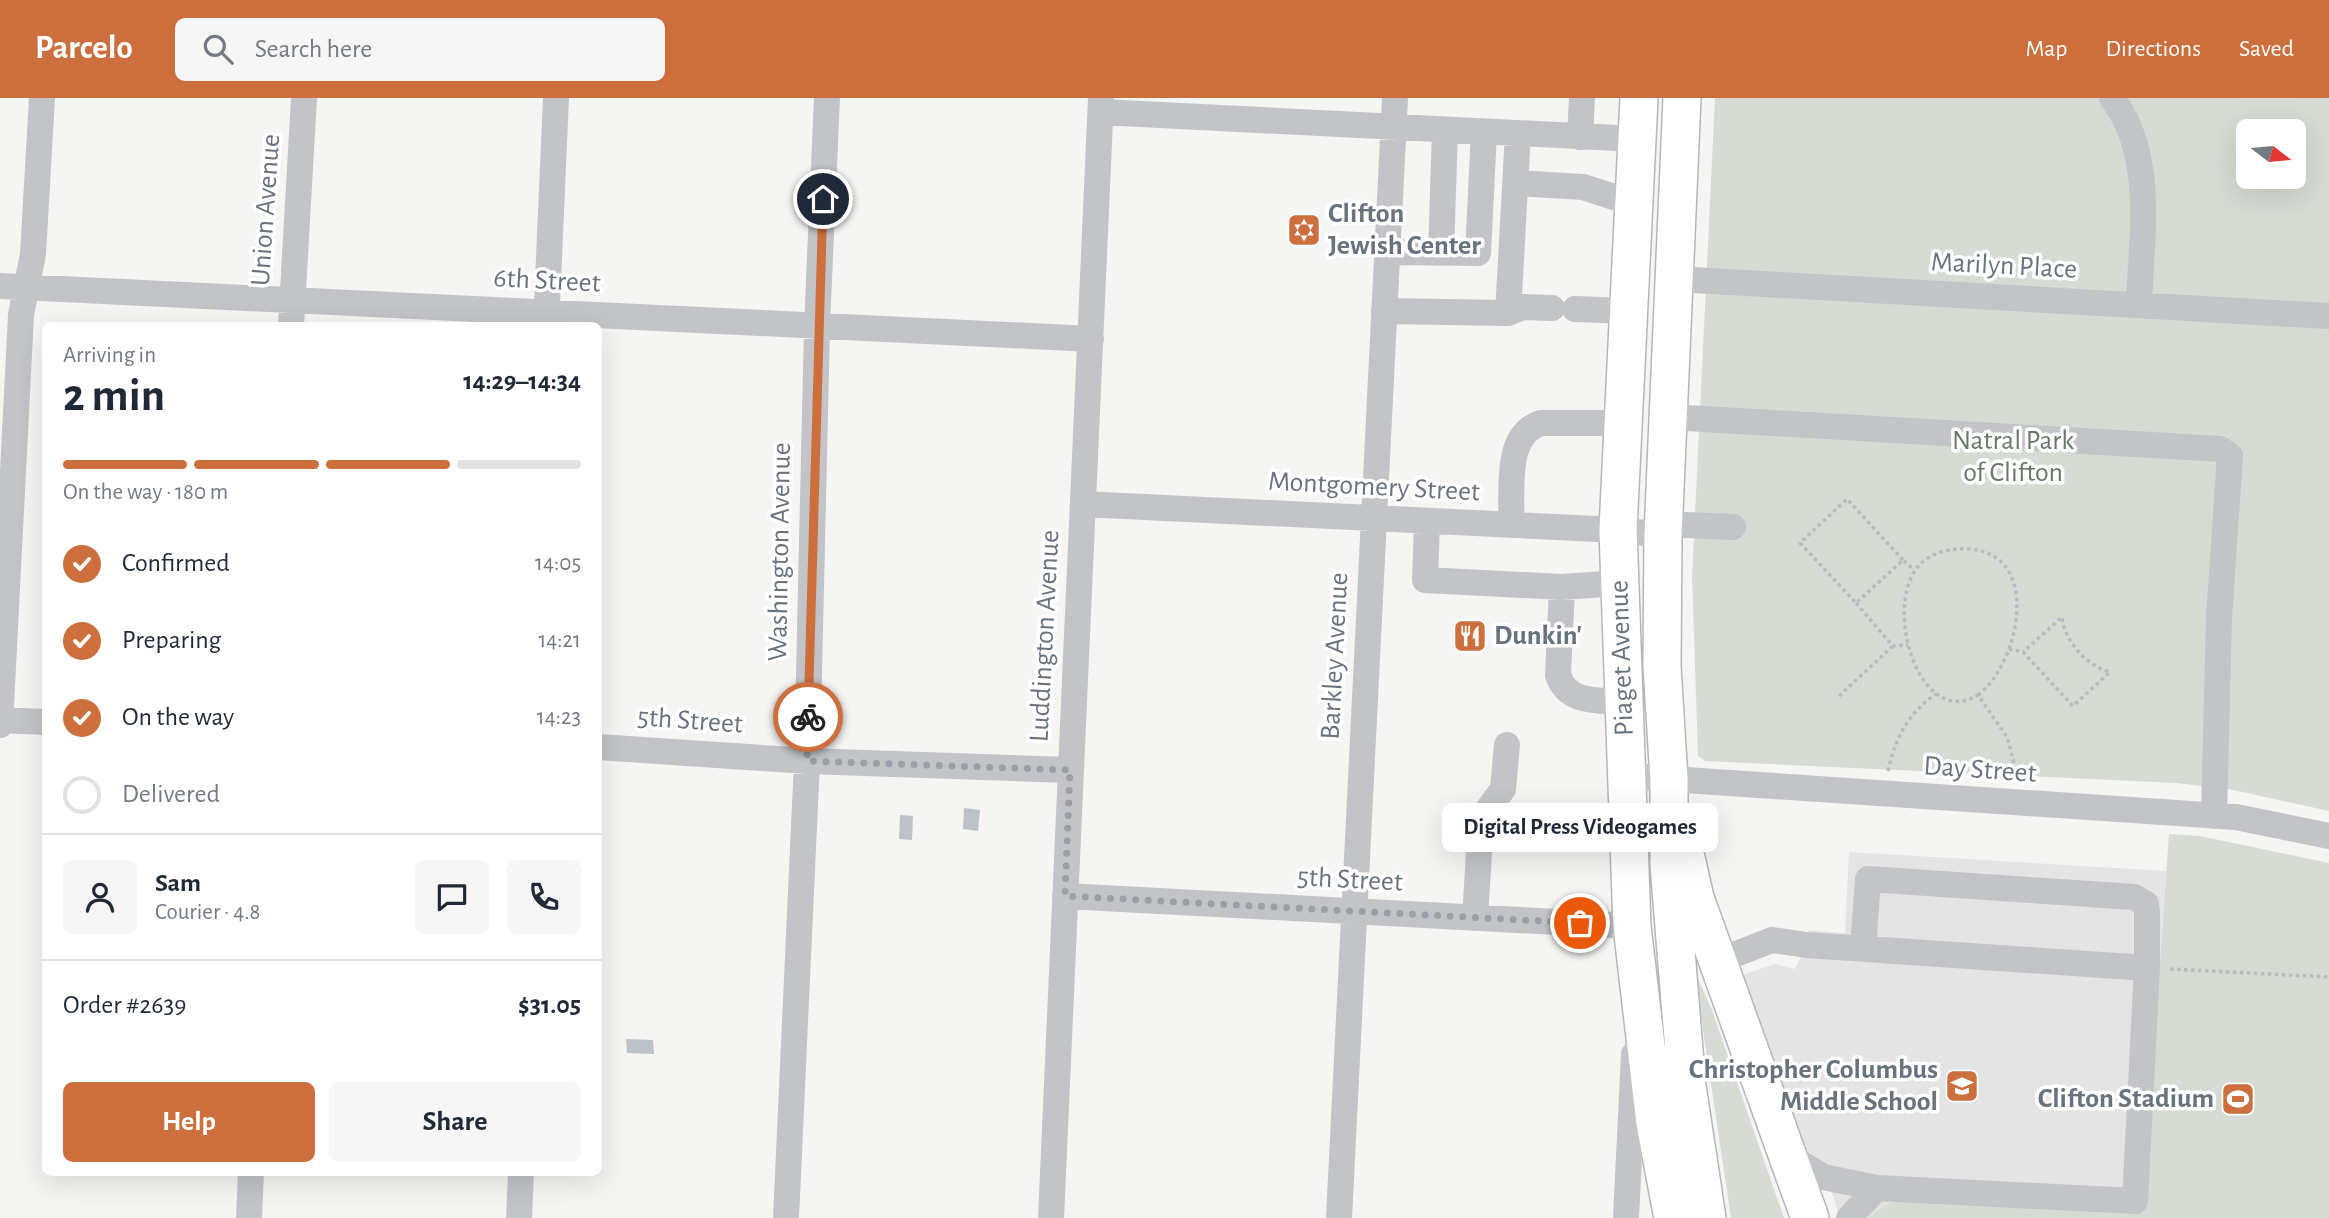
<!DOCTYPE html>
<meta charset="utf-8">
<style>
:root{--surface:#fff;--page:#f6f6f7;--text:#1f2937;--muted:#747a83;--line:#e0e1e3;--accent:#cc6f3c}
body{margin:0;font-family:"Alegreya Sans",sans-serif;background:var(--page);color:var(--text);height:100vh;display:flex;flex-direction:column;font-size:26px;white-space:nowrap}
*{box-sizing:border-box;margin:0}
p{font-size:23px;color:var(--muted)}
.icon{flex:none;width:38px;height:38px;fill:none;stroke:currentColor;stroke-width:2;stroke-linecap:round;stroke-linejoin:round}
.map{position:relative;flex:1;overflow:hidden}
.side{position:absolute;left:42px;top:224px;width:560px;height:854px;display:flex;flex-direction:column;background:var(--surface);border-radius:10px;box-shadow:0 7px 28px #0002}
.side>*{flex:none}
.needle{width:46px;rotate:106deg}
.controls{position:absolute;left:2236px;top:21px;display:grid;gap:14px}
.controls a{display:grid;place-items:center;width:70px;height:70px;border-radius:10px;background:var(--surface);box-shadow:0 7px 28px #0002;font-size:35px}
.pin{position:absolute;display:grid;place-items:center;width:60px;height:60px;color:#fff;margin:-30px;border:4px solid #fff;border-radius:50%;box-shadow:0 2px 7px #0007}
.courier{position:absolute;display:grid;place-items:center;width:70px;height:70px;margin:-35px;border:5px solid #cc6f3c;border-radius:50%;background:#fff;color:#222;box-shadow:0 2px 9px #0007}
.bubble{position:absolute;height:49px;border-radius:10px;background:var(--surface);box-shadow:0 7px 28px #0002;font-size:23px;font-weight:700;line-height:49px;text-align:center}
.head em{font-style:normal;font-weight:700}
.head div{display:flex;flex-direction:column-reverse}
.head{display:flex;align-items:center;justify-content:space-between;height:119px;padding:0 21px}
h1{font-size:46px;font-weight:700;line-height:52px}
.bar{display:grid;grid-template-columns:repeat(4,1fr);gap:10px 7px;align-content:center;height:84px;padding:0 21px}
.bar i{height:9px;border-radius:5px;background:var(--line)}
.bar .active{background:var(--accent)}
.bar p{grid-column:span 4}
.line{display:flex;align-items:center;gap:18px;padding:0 21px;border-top:2px solid var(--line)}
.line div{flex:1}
.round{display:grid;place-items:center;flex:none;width:74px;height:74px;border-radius:10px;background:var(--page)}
ol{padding:0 21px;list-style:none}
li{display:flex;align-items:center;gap:21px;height:77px}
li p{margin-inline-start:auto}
li .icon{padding:7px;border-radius:50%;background:var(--accent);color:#fff;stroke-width:4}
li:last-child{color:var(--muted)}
li i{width:38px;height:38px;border:4px solid var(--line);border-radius:50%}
.button{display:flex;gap:14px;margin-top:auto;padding:14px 21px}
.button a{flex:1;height:80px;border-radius:10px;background:var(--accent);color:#fff;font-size:28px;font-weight:700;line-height:80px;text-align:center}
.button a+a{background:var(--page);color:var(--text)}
header{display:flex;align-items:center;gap:42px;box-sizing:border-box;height:98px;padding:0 35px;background:var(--accent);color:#fff}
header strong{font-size:33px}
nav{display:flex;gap:38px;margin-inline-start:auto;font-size:24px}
.search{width:490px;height:63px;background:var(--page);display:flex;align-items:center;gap:18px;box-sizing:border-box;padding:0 24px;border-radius:10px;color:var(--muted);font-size:26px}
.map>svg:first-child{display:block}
</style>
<header>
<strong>Parcelo</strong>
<div class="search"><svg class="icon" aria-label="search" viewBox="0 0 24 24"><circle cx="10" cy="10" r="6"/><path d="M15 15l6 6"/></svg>Search here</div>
<nav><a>Map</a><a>Directions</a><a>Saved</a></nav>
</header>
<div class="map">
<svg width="2329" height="1120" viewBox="0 0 2329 1120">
<rect width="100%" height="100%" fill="#f5f5f3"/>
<path fill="#e3e4e3" d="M 1849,754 L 2166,773 L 2142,1114 L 1840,1120 L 1822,1065 L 1794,1041 L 1739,878 L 1775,866 L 1795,871 L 1807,847 L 1809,832 L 1845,835 Z"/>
<path fill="#d6dcd4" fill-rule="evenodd" d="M 1715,0 L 2329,0 L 2329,713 L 2229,691 L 2176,685 L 1705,663 L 1698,658 L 1692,479 ZM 2249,33 L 2294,33 L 2294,79 L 2249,79 Z
M 2169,736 L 2200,738 L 2329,765 L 2329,1120 L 1867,1120 L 1890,1105 L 1903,1103 L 2142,1114 Z
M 1694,872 L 1712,912 L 1784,1120 L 1731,1120 Z"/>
<path fill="#bcc3c8" d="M 964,710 L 980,712 L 978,733 L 963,731 Z
M 900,717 L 913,718 L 912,742 L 899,741 Z
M 626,941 L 653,942 L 654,956 L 627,955 Z"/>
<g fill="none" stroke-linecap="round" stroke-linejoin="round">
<defs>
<path id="highway" d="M 1639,0 L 1618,432 L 1632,828 L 1655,1025 L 1673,1120
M 1682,0 L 1663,437 L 1662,568 L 1669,681 L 1669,767 L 1686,977
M 1686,760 L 1695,800 L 1810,1120
M 1682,955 L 1707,1120"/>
</defs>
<use href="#highway" stroke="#b4b7ba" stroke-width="40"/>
<path stroke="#b9bbbe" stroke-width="3.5" stroke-dasharray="3.5 3.5" stroke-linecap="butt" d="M 1903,462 L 1847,401 L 1800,445 L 1856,505 L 1903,462 L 1914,472
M 1856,505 L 1893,548 L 1908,547
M 2009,551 L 2023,554 L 2073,608 L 2110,574 C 2087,568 2065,544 2062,519 L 2023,554
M 1978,597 C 2019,566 2043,457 1970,451 C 1956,450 1941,452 1928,460 C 1877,490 1915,635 1978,597 L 2007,639 L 2018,680
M 1839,598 L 1893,548
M 1888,673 C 1895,641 1908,615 1936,596
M 2170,871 L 2329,879"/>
<path stroke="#c2c4c7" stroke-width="26" d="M 2112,0 C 2156,57 2141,139 2139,207
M 1101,14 L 1637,41
M 1580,39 L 1582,0
M 1516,85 L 1583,89 L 1633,105
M 1387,154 L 1478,155 L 1484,34
M 1441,155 L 1445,32
M 1675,181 L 2329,218
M 0,188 L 1091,241
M 1575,211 L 1628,213
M 1384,213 L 1508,215 L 1523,209 L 1552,210
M 1508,215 L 1518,35
M 291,228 L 304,0
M 546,228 L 556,0
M 1669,319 L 2220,351 L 2230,358 L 2219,520 L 2214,718
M 1083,406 L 1618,432 L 1663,437
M 1427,423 L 1425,482 L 1562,489 L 1619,485
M 1663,426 L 1733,429
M 1511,427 C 1513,395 1503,337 1541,325 L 1622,325
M 1562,489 L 1558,577 C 1568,606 1597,602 1623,604
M 0,622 L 46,624
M 0,627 L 21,217 L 33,156 L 42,0
M 598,649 L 807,663 L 1070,672
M 1626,678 L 2236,719 L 2329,738
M 1065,798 L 1632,828
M 1475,820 L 1481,721 L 1503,691 L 1507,647
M 1863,851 L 1868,781 L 2134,799 L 2146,806 L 2147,814 L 2147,870
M 1718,863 L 1772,842 L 1807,847 L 2147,870 L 2135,1103 L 1877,1090 L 1849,1120
M 1788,1057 L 1823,1079 L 1877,1090
M 249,1120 L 251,1074
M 519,1120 L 521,1074
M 786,1120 L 807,663 L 817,228 L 827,0
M 1051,1120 L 1101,0
M 1339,1120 L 1395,0
M 1626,1120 L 1634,956"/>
<use href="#highway" stroke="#fff" stroke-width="37"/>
</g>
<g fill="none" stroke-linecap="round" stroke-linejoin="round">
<path stroke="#99a0a8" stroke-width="7" stroke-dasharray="0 12.6" d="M 808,619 L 807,663 L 1070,672 L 1065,798 L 1580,825"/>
<path stroke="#cc6f3c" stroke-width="9" d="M 808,619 L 823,101"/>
</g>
<defs>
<symbol id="synagogue-square" viewBox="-11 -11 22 22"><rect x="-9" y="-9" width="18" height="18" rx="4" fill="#cc6f3c" stroke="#fff"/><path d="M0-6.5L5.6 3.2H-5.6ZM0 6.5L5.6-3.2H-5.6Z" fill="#fff"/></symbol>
<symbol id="restaurant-square" viewBox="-11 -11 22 22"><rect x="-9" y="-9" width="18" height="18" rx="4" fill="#cc6f3c" stroke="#fff"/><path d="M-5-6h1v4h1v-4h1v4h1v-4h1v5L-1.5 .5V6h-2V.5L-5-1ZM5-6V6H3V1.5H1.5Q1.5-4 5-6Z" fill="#fff"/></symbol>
<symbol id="school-square" viewBox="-11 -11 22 22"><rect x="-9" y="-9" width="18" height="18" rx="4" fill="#cc6f3c" stroke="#fff"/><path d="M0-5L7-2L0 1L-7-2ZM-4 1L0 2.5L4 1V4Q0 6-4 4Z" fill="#fff"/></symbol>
<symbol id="stadium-square" viewBox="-11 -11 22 22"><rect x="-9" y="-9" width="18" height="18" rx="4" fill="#cc6f3c" stroke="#fff"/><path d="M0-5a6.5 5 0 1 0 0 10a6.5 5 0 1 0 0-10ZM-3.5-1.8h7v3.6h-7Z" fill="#fff"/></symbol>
</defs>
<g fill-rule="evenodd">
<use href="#synagogue-square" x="1285" y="113" width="38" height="38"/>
<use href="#restaurant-square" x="1451" y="519" width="38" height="38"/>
<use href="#school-square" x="1943" y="969" width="38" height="38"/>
<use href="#stadium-square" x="2219" y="982" width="38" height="38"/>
</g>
<g text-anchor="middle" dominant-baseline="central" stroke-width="7" stroke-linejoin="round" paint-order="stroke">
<g font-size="28" fill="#687380" stroke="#fff">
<text transform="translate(266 112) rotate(-86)">Union Avenue</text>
<text transform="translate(2004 168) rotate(3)">Marilyn Place</text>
<text transform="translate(547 183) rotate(3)">6th Street</text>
<text transform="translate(1374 389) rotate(3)">Montgomery Street</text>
<text transform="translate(780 454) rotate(-89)">Washington Avenue</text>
<text transform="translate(1045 538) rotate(-87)">Luddington Avenue</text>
<text transform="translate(1335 558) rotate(-87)">Barkley Avenue</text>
<text transform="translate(1622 560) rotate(-92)">Piaget Avenue</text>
<text transform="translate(690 623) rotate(4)">5th Street</text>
<text transform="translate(1980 672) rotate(4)">Day Street</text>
<text transform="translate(1350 782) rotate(3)">5th Street</text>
</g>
<g font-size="28" font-weight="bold" fill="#687380" stroke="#fff" text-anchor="start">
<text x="1328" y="116">Clifton<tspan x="1328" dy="32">Jewish Center</tspan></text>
<text x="1494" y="538">Dunkin'</text>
<text x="1938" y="972" text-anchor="end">Christopher Columbus<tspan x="1938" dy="32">Middle School</tspan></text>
<text x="2214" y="1001" text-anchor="end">Clifton Stadium</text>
</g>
<g font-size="28" fill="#687866" stroke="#fff">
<text x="2013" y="343">Natral Park<tspan x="2013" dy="32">of Clifton</tspan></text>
</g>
</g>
</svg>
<div class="controls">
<a><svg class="needle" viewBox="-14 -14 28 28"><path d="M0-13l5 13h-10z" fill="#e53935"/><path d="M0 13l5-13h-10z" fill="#747a83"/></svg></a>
</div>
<div class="pin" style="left:1580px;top:825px;background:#ea580c"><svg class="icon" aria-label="bag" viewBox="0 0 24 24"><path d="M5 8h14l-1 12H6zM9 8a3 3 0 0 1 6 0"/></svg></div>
<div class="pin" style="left:823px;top:101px;background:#1f2937"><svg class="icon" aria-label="home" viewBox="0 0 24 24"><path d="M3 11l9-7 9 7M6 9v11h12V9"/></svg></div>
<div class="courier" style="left:808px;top:619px"><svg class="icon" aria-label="bike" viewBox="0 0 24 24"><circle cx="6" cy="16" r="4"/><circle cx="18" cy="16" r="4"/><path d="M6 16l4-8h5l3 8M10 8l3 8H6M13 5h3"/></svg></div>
<div class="bubble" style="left:1442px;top:705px;width:276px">Digital Press Videogames</div>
<section class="side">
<div class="head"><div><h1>2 min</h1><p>Arriving in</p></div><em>14:29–14:34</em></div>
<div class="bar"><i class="active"></i><i class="active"></i><i class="active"></i><i></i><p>On the way · 180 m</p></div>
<ol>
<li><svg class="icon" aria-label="check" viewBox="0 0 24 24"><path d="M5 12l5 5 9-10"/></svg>Confirmed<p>14:05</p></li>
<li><svg class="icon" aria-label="check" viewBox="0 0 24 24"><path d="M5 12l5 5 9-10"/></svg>Preparing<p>14:21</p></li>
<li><svg class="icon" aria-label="check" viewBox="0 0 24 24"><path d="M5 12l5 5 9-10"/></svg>On the way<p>14:23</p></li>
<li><i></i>Delivered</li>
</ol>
<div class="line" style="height:126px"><a class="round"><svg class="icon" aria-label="person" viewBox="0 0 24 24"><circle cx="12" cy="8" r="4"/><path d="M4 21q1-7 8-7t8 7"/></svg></a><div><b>Sam</b><p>Courier · 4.8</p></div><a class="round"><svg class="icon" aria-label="chat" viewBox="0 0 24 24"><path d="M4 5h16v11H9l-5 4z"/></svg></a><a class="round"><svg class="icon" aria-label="phone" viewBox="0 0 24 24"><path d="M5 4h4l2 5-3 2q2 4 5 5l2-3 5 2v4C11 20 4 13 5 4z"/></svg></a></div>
<div class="line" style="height:91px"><div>Order #2639</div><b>$31.05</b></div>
<div class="button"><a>Help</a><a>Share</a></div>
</section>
</div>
